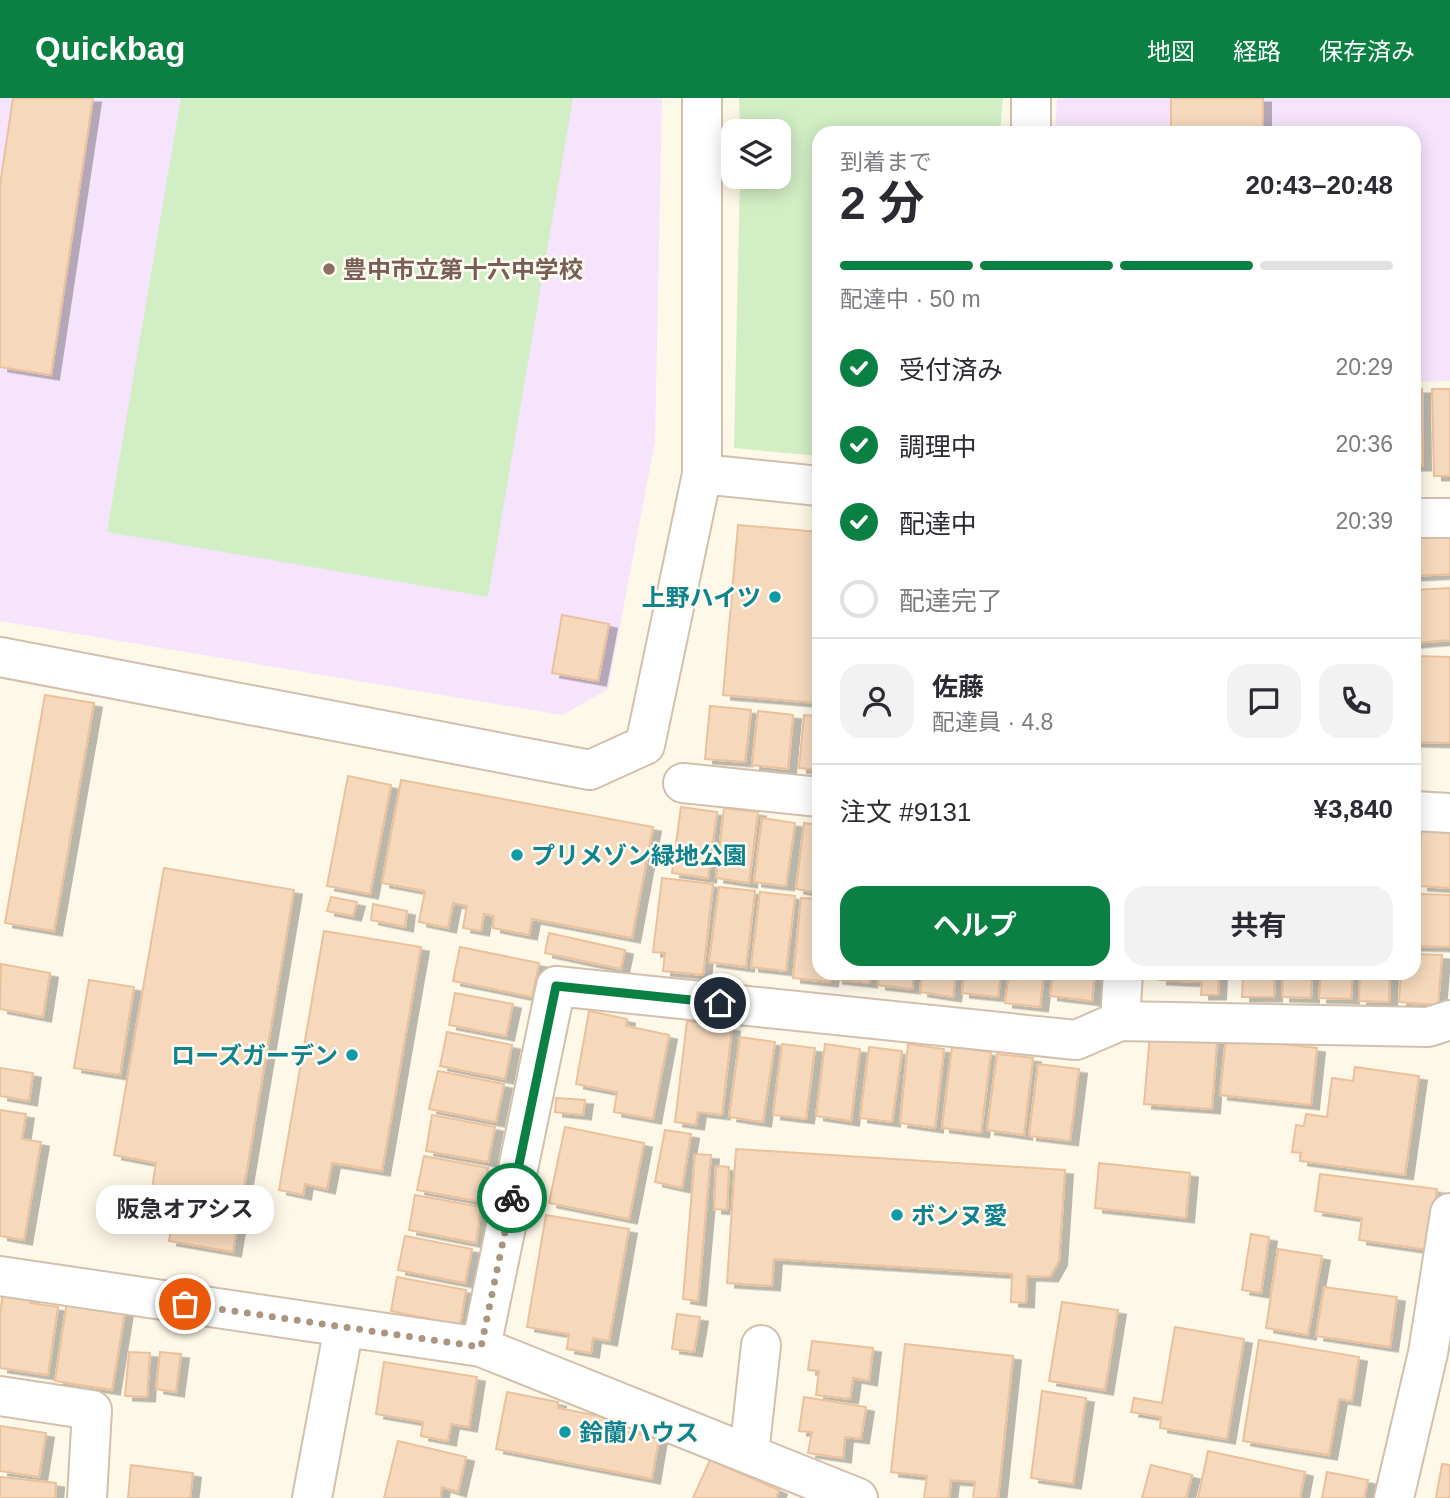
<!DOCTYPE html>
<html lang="ja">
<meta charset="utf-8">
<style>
:root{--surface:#fff;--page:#f2f2f3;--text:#2b2b33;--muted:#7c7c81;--line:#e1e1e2;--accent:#0b8043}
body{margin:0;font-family:Arial,"Noto Sans JP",sans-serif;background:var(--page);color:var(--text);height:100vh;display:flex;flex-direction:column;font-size:26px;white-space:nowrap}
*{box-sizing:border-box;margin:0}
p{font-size:23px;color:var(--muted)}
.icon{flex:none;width:38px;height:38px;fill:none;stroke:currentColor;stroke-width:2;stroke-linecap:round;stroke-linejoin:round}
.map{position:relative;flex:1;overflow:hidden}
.panel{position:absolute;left:812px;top:28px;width:609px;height:854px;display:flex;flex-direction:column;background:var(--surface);border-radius:21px;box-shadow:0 4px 18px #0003}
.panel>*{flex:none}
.buttons{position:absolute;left:721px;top:21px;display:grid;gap:14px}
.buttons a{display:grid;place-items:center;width:70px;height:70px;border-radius:14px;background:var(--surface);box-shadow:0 4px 18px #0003;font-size:35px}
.pin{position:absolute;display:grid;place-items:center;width:60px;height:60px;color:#fff;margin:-30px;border:4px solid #fff;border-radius:50%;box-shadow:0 2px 7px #0007}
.courier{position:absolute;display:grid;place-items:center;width:70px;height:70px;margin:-35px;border:5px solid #0b8043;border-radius:50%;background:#fff;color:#222;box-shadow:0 2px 9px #0007}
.bubble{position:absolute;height:49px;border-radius:21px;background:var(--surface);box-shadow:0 4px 18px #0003;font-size:23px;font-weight:700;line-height:49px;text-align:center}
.summary em{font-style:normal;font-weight:700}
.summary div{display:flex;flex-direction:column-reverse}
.summary{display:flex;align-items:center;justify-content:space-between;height:119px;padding:0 28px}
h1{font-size:46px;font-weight:700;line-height:52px}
.bar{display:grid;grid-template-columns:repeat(4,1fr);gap:10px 7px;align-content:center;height:84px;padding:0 28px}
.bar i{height:9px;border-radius:5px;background:var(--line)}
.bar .current{background:var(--accent)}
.bar p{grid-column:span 4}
.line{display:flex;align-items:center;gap:18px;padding:0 28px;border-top:2px solid var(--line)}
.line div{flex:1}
.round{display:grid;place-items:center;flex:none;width:74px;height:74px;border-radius:21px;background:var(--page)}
ol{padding:0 28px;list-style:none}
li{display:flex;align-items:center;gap:21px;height:77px}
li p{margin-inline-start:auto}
li .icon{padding:7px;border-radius:50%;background:var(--accent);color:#fff;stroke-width:4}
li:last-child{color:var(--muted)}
li i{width:38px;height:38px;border:4px solid var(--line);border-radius:50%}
.cta{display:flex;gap:14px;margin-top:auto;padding:14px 28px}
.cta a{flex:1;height:80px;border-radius:21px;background:var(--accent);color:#fff;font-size:28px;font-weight:700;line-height:80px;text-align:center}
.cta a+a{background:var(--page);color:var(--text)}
header{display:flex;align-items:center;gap:42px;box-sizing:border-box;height:98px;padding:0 35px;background:var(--accent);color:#fff}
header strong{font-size:33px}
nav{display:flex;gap:38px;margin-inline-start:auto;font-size:24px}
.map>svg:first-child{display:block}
</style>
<header>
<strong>Quickbag</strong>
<nav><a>地図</a><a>経路</a><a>保存済み</a></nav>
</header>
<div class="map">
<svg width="1450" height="1400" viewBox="0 0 1450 1400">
<defs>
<filter id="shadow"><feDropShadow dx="8" dy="4.5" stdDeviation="0" flood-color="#0004"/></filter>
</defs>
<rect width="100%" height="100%" fill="#fef8e8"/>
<path fill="#f5e4fb" d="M 0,0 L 662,0 L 655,343 L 608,591 L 563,617 L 0,523 Z
M 1057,0 L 1450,0 L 1450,283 L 1414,284 L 1414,35 L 1055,35 Z"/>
<path fill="#d1eec4" d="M 181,0 L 573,0 L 488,499 L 107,434 Z
M 739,0 L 1003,0 L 1000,35 L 819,35 L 819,358 L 734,350 L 740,79 L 779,79 L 779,33 L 740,33 Z"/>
<path fill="#f6d9bd" stroke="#ebc19c" stroke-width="2" filter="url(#shadow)" d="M 13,0 L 93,0 L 51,277 L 0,269 L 0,87 Z
M 1171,0 L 1263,0 L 1263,35 L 1171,35 Z
M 1414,291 L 1422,291 L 1423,368 L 1414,368 Z
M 1432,291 L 1450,291 L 1450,378 L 1434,378 Z
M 738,427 L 819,434 L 819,565 L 816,605 L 723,597 Z
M 1450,433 L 1450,476 L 1414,478 L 1414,435 Z
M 1450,490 L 1450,542 L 1414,545 L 1414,492 Z
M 562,517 L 609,526 L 598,583 L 552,575 Z
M 1414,558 L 1450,559 L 1450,645 L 1414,644 Z
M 45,597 L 94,605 L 54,833 L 5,825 Z
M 710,608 L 751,612 L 745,664 L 705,661 Z
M 758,613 L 793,617 L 788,671 L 752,667 Z
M 804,617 L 819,618 L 819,672 L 799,670 Z
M 348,678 L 391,687 L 370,796 L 327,788 Z
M 401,682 L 653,729 L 632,840 L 532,821 L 529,837 L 493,830 L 494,818 L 484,816 L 481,833 L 463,830 L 467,808 L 453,805 L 448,830 L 419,824 L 425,793 L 382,785 Z
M 681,709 L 717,714 L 708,780 L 672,775 Z
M 724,710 L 758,714 L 749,785 L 716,780 Z
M 762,720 L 795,725 L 786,788 L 754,784 Z
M 804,725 L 819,727 L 819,795 L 796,791 Z
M 1421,732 L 1450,733 L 1450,790 L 1420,788 Z
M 164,770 L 294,792 L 233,1154 L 169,1143 L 176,1101 L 151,1096 L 156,1065 L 114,1057 Z
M 662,780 L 713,786 L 703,877 L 663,873 L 665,855 L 653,854 Z
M 719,789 L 755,793 L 746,869 L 709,864 Z
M 760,794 L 795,798 L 786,873 L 751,869 Z
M 1419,796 L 1450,797 L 1450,849 L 1414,848 L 1414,826 L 1418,826 Z
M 331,799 L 357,804 L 353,818 L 327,813 Z
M 801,800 L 819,801 L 819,875 L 831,875 L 830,884 L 793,880 Z
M 373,806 L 407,813 L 405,829 L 371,822 Z
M 324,833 L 421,849 L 382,1073 L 332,1065 L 327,1091 L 305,1086 L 303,1097 L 279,1092 Z
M 549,835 L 625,852 L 621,871 L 545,855 Z
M 460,849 L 539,865 L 532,899 L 453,883 Z
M 1414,856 L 1442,857 L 1438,907 L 1399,904 L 1401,875 L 1414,875 Z
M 1,866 L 50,875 L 43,919 L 0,911 Z
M 835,875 L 870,875 L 869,885 L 835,881 Z
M 879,875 L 914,875 L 912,891 L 878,887 Z
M 922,875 L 956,875 L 953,899 L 920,894 Z
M 964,875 L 1001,875 L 998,899 L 962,895 Z
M 1009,875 L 1044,875 L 1040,909 L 1005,905 Z
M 1053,875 L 1095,875 L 1092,903 L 1050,898 Z
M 1159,875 L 1219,875 L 1218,897 L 1201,897 L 1202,884 L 1159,882 Z
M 1243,875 L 1275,875 L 1274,899 L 1242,899 Z
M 1283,875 L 1312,875 L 1311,900 L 1282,899 Z
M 1321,875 L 1353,875 L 1351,901 L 1319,900 Z
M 1360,875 L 1390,875 L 1389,904 L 1359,903 Z
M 89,882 L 134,889 L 120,977 L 74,970 Z
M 455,895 L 513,906 L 506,938 L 449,927 Z
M 589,913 L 627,921 L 626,928 L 669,937 L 653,1021 L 614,1014 L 617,994 L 576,986 Z
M 687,923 L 732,929 L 722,1017 L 698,1014 L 696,1027 L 675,1024 Z
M 447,934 L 512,947 L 505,981 L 440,968 Z
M 1150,936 L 1217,942 L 1212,1011 L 1144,1006 Z
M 740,939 L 775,944 L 763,1024 L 729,1019 Z
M 1226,940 L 1317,950 L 1311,1007 L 1220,997 Z
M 782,946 L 815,950 L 806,1021 L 773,1017 Z
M 825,946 L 860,951 L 851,1023 L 816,1018 Z
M 908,946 L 944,951 L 935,1030 L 900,1025 Z
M 869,949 L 902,953 L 892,1024 L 860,1020 Z
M 952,949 L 991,954 L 981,1035 L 942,1030 Z
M 997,956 L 1033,960 L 1024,1037 L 987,1032 Z
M 1038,966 L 1079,971 L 1070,1043 L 1029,1038 Z
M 1355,969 L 1419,978 L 1405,1077 L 1300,1063 L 1301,1055 L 1292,1054 L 1296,1027 L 1304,1028 L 1306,1016 L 1327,1019 L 1332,980 L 1353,983 Z
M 0,970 L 33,975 L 29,1003 L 0,998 Z
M 438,973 L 504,986 L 496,1024 L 429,1011 Z
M 556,1000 L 585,1002 L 583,1017 L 555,1014 Z
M 0,1012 L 26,1016 L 22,1041 L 41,1044 L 24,1142 L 0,1138 Z
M 432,1017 L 495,1029 L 488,1064 L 426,1053 Z
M 565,1029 L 644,1045 L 629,1121 L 549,1105 Z
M 665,1032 L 691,1036 L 682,1090 L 655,1084 Z
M 736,1051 L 1065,1072 L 1059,1163 L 1050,1179 L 1027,1178 L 1026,1205 L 1011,1204 L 1012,1176 L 774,1161 L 772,1188 L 727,1185 Z
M 695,1056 L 711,1057 L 698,1203 L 683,1201 Z
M 424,1058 L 488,1070 L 482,1104 L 417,1092 Z
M 1099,1065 L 1190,1075 L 1186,1120 L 1095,1110 Z
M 716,1068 L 729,1069 L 727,1112 L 714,1111 Z
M 1320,1076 L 1437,1091 L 1429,1152 L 1359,1142 L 1362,1120 L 1315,1113 Z
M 415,1097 L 481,1109 L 476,1145 L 409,1132 Z
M 546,1117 L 629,1131 L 609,1243 L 593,1240 L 591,1255 L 567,1251 L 569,1236 L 527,1229 Z
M 1251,1136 L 1269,1139 L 1261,1195 L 1242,1192 Z
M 405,1138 L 472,1151 L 465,1185 L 398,1172 Z
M 1278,1151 L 1322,1158 L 1308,1237 L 1266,1230 Z
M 397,1179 L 466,1192 L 460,1227 L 391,1213 Z
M 1324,1189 L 1397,1199 L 1390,1249 L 1316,1238 Z
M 3,1194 L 31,1198 L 30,1205 L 58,1209 L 48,1277 L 0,1270 L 0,1217 Z
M 67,1203 L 125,1213 L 112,1292 L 55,1283 Z
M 1062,1204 L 1118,1212 L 1105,1292 L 1049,1283 Z
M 677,1216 L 700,1219 L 694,1254 L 672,1251 Z
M 1175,1229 L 1244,1241 L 1227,1341 L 1160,1330 L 1161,1319 L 1131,1314 L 1134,1300 L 1162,1305 Z
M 1259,1242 L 1359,1259 L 1352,1303 L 1339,1301 L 1329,1357 L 1243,1343 Z
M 812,1243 L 873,1250 L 869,1283 L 853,1280 L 850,1301 L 816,1297 L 819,1273 L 808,1272 Z
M 905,1246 L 1013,1258 L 998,1400 L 973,1400 L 975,1384 L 951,1382 L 949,1400 L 924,1400 L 927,1378 L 891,1374 Z
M 129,1254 L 150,1255 L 147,1299 L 125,1298 Z
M 160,1254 L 181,1256 L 176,1294 L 156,1291 Z
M 384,1264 L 477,1279 L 469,1329 L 451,1326 L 448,1343 L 421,1338 L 423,1324 L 376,1316 Z
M 1042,1293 L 1086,1300 L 1073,1386 L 1031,1380 Z
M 507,1294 L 558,1304 L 558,1310 L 604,1319 L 601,1329 L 659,1340 L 652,1381 L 496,1351 Z
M 804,1299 L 866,1309 L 861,1341 L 845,1339 L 843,1360 L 808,1355 L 812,1334 L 799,1333 Z
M 0,1328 L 46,1335 L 39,1379 L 0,1373 Z
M 398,1343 L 466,1359 L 458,1394 L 442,1389 L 440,1400 L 384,1400 Z
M 1208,1353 L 1305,1374 L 1300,1400 L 1198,1400 Z
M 710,1362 L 779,1392 L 776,1400 L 693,1400 Z
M 1442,1366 L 1450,1367 L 1450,1400 L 1436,1400 Z
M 131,1367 L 193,1375 L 190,1400 L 128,1400 Z
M 1151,1367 L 1192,1377 L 1186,1400 L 1142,1400 Z
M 1327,1374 L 1368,1382 L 1364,1400 L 1322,1400 Z
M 0,1379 L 56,1385 L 55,1400 L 0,1400 Z"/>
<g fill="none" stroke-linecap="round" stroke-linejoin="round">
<defs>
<path id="minor" d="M 1031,35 L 1031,0
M 702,376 L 819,388
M 1414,420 L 1450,420
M 0,559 L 590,672 L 645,647 L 702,376 L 702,0
M 683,685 L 819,699
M 1414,713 L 1450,715
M 1123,875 L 1120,923 L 1428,929 L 1450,922
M 0,1178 L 481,1249 L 858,1400
M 481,1249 L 556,888 L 1076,942 L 1120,923
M 0,1298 L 92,1312 L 87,1400
M 749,1356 L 761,1247
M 312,1400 L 344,1229
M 1394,1400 L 1428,1255 L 1450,1115"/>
</defs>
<use href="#minor" stroke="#d2c0ac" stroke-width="42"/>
<use href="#minor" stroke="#fff" stroke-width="38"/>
</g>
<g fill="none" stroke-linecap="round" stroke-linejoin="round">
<path stroke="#aa9581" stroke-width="7" stroke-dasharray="0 12.6" d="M 185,1206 L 481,1249 L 512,1100"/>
<path stroke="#0b8043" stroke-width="9" d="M 512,1100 L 556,888 L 720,905"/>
</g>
<circle fill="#8d6e63" stroke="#fffbf0" stroke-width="2.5" cx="329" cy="171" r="7"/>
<g fill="#0f9aa8" stroke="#fffbf0" stroke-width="2.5">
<circle cx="775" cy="499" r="7"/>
<circle cx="517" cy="757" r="7"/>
<circle cx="352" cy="957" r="7"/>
<circle cx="897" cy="1117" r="7"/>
<circle cx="565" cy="1334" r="7"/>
</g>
<g text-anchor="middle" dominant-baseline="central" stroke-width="5" stroke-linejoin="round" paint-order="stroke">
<g font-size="24" font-weight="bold" fill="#785e54" stroke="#fffbf0" text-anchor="start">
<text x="343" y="171">豊中市立第十六中学校</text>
</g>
<g font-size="24" font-weight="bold" fill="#0d838f" stroke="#fffbf0" text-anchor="start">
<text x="761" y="499" text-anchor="end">上野ハイツ</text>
<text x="531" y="757">プリメゾン緑地公園</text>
<text x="338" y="957" text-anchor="end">ローズガーデン</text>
<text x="911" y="1117">ボンヌ愛</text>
<text x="579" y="1334">鈴蘭ハウス</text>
</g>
</g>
</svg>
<div class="buttons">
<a><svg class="icon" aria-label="layers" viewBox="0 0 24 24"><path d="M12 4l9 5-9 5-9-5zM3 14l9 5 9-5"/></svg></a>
</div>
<div class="pin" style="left:185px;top:1206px;background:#ea580c"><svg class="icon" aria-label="bag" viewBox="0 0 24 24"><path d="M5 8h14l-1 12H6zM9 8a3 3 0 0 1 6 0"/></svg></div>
<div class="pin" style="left:720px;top:905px;background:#1f2937"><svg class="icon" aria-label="home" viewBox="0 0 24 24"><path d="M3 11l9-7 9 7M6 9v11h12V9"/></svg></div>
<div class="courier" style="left:512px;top:1100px"><svg class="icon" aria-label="bike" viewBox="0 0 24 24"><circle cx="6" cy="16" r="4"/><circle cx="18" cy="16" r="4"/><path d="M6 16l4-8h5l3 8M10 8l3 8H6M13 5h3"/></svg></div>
<div class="bubble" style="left:96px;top:1087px;width:178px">阪急オアシス</div>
<section class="panel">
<div class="summary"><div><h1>2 分</h1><p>到着まで</p></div><em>20:43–20:48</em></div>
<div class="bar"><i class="current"></i><i class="current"></i><i class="current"></i><i></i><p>配達中 · 50 m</p></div>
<ol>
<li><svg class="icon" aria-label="check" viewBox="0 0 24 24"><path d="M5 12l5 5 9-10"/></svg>受付済み<p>20:29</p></li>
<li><svg class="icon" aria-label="check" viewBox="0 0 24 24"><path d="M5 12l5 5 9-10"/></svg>調理中<p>20:36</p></li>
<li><svg class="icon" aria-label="check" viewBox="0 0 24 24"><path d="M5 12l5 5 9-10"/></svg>配達中<p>20:39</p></li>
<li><i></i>配達完了</li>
</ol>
<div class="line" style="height:126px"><a class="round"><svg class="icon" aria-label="person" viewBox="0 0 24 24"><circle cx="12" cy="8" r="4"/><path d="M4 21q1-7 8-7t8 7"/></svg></a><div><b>佐藤</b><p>配達員 · 4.8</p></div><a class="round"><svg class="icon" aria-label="chat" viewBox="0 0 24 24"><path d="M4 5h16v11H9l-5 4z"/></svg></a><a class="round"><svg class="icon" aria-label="phone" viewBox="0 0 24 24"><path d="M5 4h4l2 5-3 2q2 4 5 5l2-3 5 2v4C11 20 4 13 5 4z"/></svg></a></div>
<div class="line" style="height:91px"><div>注文 #9131</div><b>¥3,840</b></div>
<div class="cta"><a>ヘルプ</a><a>共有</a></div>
</section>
</div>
